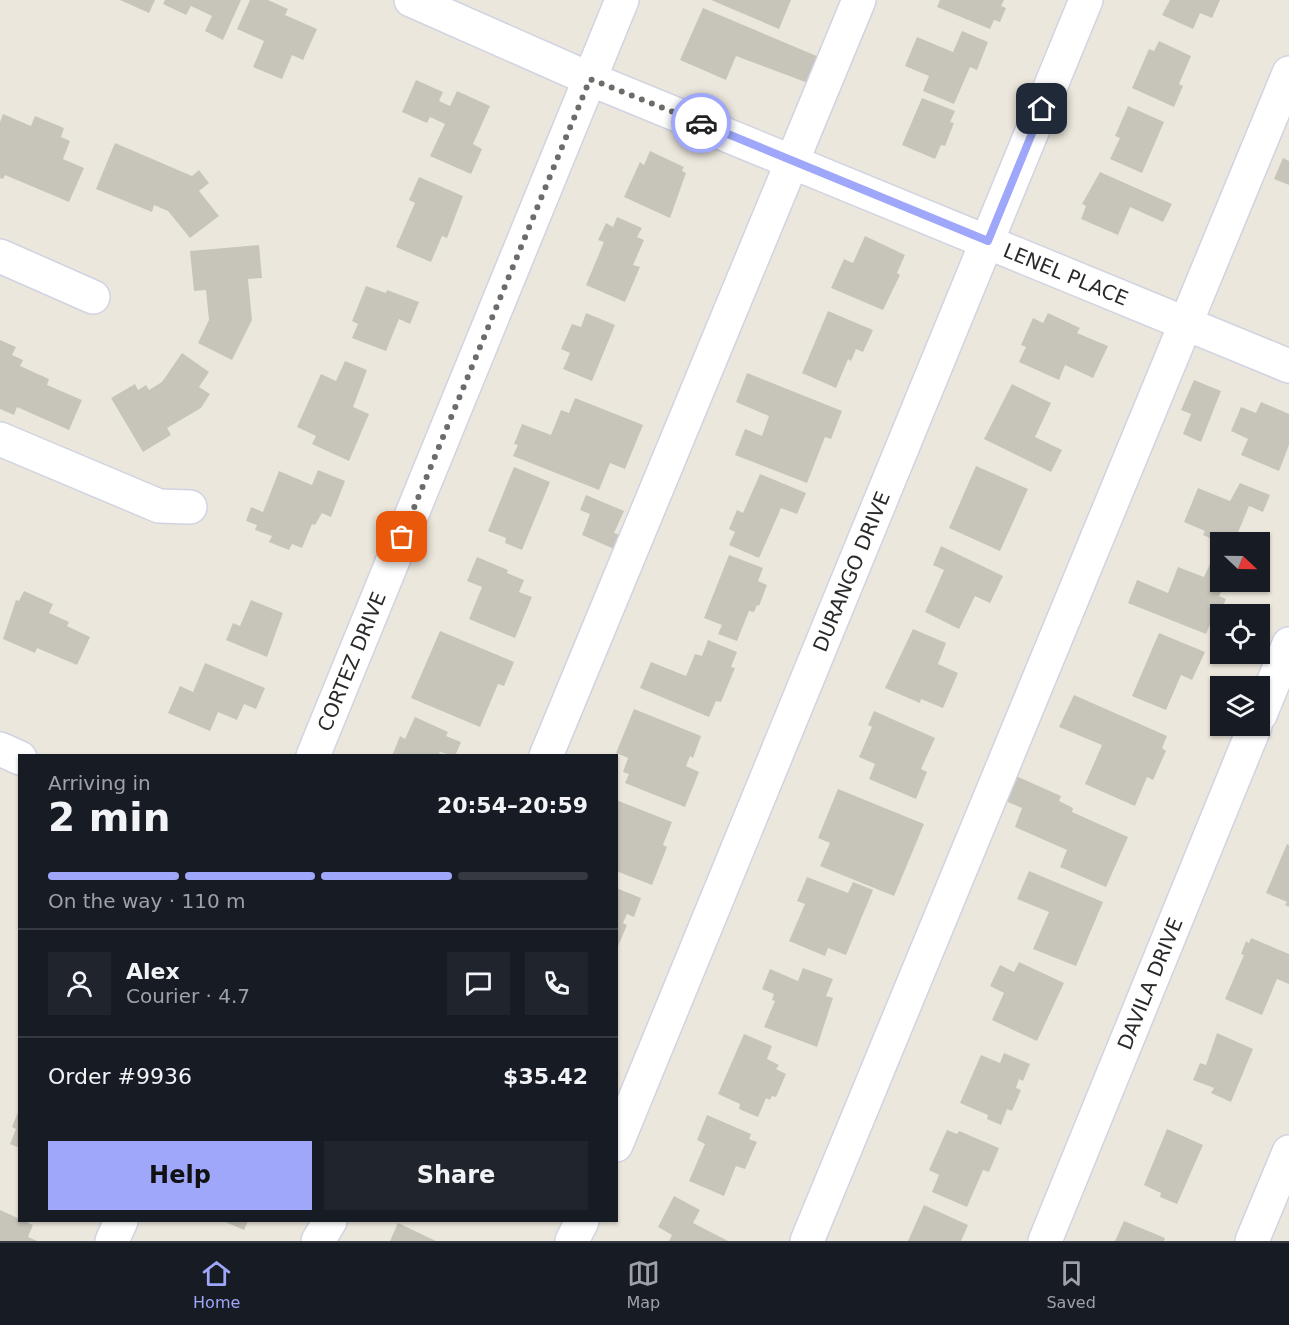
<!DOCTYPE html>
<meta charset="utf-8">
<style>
:root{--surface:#171b24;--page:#20242c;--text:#f1f3f6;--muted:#9ea1a6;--line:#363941;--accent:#9ea7f9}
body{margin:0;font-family:"DejaVu Sans",sans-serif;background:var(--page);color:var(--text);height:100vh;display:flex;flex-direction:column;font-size:22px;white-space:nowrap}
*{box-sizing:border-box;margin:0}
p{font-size:20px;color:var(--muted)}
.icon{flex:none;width:33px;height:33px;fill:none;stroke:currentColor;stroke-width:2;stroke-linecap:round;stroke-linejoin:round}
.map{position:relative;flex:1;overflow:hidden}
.details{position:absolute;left:18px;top:754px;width:600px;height:468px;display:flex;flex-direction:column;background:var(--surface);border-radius:0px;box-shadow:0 2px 4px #0004}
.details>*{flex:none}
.needle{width:39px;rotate:112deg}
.tools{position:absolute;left:1210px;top:532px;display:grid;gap:12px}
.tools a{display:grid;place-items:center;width:60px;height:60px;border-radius:0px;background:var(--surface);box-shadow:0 2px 4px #0004;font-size:30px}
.pin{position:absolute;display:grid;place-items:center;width:51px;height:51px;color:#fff;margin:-26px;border-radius:12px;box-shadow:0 3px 9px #0006}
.courier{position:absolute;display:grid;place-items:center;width:60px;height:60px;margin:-30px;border:4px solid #9ea7f9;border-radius:50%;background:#fff;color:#222;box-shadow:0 2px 8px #0007}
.summary em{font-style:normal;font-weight:800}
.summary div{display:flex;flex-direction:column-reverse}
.summary{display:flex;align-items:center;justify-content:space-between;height:102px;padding:0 30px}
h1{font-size:39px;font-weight:800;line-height:45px}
.bar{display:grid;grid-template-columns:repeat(4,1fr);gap:9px 6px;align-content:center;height:72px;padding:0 30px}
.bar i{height:8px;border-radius:4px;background:var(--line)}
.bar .current{background:var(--accent)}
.bar p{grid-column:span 4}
.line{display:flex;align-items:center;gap:15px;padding:0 30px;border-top:2px solid var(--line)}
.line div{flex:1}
.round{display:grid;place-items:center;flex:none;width:63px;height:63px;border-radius:0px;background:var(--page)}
.primary-button{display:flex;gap:12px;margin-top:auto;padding:12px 30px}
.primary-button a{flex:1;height:69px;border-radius:0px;background:var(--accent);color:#111;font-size:24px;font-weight:800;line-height:69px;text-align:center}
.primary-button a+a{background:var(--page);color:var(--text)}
.menu{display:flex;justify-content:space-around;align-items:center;height:84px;border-top:2px solid var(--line);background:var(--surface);font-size:16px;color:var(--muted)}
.menu a{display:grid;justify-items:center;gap:3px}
.menu .current{color:var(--accent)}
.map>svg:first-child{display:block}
</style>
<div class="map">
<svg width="1289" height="1241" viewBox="0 0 1289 1241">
<rect width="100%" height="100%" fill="#ece7dc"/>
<path fill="#c7c5ba" d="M 120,0 L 155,0 L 149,13 Z
M 165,0 L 241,0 L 223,40 L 205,31 L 212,16 L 191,6 L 186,15 L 163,4 Z
M 250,0 L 268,0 L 288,9 L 285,15 L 317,29 L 303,60 L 292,55 L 282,79 L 253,67 L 264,41 L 237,29 Z
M 711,0 L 791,0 L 779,29 Z
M 940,0 L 1004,0 L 1001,6 L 1006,8 L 1000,22 L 994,20 L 990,29 L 937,7 Z
M 1170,0 L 1220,0 L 1212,18 L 1200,13 L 1193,29 L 1162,15 Z
M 703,8 L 819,57 L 808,83 L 736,56 L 726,80 L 680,60 Z
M 962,31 L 988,42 L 977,70 L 970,67 L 954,104 L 923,91 L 929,76 L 905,66 L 917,37 L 953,52 Z
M 1159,41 L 1191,56 L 1179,84 L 1183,86 L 1174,107 L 1132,88 L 1149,49 L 1154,51 Z
M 416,80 L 443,92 L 439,101 L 450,106 L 457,91 L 490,106 L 473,144 L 482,149 L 471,174 L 430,156 L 445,124 L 430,117 L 427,123 L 402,112 Z
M 922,98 L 955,111 L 950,122 L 954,123 L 945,146 L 941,145 L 935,159 L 902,145 Z
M 1128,106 L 1164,122 L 1142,173 L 1110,159 L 1120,138 L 1115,136 Z
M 3,114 L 31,126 L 35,116 L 64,128 L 61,137 L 70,141 L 63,159 L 84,168 L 69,202 L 5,175 L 3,179 L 0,178 L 0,122 Z
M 115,143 L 192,176 L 199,170 L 209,183 L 199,191 L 219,216 L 190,238 L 168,211 L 154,205 L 152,212 L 96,189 Z
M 650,151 L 684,167 L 682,171 L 686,173 L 670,218 L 624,197 L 640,162 L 644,165 Z
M 1283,158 L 1289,161 L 1289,185 L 1274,179 Z
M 1100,172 L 1172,204 L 1163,222 L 1130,207 L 1118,235 L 1081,219 L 1086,206 L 1082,204 Z
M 419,177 L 463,196 L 447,238 L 442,236 L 431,262 L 396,247 L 415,203 L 409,200 Z
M 617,217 L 642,228 L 637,237 L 644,240 L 633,265 L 640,267 L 625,302 L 586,285 L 604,242 L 598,240 L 606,223 L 613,227 Z
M 865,236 L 905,255 L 897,273 L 900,275 L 883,310 L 831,288 L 844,259 L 853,263 Z
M 259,245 L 262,278 L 248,279 L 252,320 L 232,360 L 198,343 L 209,320 L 206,290 L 194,291 L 190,251 Z
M 366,286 L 386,293 L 387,290 L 419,302 L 410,324 L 399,319 L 386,351 L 352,338 L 358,324 L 352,321 Z
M 828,311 L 873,330 L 863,352 L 856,349 L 851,361 L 848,359 L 836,388 L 802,373 Z
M 586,313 L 615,325 L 592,381 L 563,369 L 570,353 L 561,349 L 572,324 L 581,327 Z
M 1048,313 L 1080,328 L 1077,333 L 1108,346 L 1093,378 L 1065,365 L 1059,380 L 1019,362 L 1026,347 L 1021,345 L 1033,318 L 1043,323 Z
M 0,340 L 16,347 L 12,355 L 23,360 L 20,366 L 49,379 L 47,385 L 82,400 L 69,430 L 17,407 L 14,415 L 0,409 Z
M 182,353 L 209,372 L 199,387 L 210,394 L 201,408 L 167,428 L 171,435 L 143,452 L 111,398 L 135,384 L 138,390 L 146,385 L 149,390 L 162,382 Z
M 345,361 L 367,370 L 353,407 L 369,414 L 349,461 L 312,444 L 316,436 L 297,427 L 321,374 L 336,381 Z
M 747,373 L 842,411 L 831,439 L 825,437 L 807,483 L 735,455 L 745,429 L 762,436 L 769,416 L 736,402 Z
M 1194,380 L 1221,391 L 1201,442 L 1183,434 L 1191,414 L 1181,410 Z
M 1012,384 L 1051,403 L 1035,437 L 1062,450 L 1051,472 L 984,439 Z
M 575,398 L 643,425 L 625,469 L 610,463 L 599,490 L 513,456 L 518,445 L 514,444 L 522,424 L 551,435 L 561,410 L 569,413 Z
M 1261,402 L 1289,414 L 1289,445 L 1279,471 L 1241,455 L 1248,439 L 1231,431 L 1241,407 L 1256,413 Z
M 976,466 L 1028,489 L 1000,551 L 949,528 Z
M 514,467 L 550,482 L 522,550 L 505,543 L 506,538 L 488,531 Z
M 318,470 L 345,481 L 331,517 L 322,513 L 315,525 L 312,524 L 302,548 L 292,544 L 289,550 L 269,542 L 272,536 L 255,530 L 257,525 L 246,521 L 251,507 L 263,512 L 279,471 L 312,485 Z
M 760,474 L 806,493 L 797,514 L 781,508 L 759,558 L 729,545 L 735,532 L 729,529 L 737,510 L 743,513 Z
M 1240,483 L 1270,495 L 1263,512 L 1249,506 L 1234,542 L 1224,538 L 1222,543 L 1203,535 L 1205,531 L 1184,522 L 1198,488 L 1230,501 Z
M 586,495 L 624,511 L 614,533 L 620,535 L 614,549 L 582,535 L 590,514 L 580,510 Z
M 941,546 L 1003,576 L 990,603 L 975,596 L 959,629 L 925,612 L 944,570 L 933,565 Z
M 729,555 L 763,568 L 758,581 L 767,585 L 759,606 L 757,605 L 754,612 L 749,611 L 737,641 L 718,634 L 722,625 L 704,618 Z
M 477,557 L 508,570 L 507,573 L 524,580 L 519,592 L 532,597 L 515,638 L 469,619 L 482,587 L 467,581 Z
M 1210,564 L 1221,568 L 1221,582 L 1234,582 L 1230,591 L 1223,588 L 1219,596 L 1226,599 L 1218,618 L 1213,617 L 1206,634 L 1128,603 L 1137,580 L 1168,593 L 1178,567 L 1204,577 Z
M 24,591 L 53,604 L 49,613 L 69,622 L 67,626 L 90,637 L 77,665 L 37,648 L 35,653 L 3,639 L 16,600 L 19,601 Z
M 251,600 L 283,613 L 267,657 L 226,640 L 233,623 L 240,626 Z
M 913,629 L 946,643 L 938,664 L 958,673 L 943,708 L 921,699 L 920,703 L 885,688 Z
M 440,631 L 514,662 L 504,686 L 498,684 L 480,727 L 411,698 Z
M 1159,633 L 1205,652 L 1192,680 L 1181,675 L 1166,710 L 1132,696 Z
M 708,640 L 737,652 L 731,667 L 735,668 L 721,702 L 716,701 L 709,717 L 640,688 L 651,662 L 686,676 L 695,654 L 702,656 Z
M 205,663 L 265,688 L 256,709 L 244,704 L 237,720 L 218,712 L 210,731 L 168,713 L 180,686 L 193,692 Z
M 1074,695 L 1167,736 L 1162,748 L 1166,751 L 1153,780 L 1147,777 L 1135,806 L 1085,784 L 1102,745 L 1059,727 Z
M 634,709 L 701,736 L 693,758 L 690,756 L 686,766 L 699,772 L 685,807 L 625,783 L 629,774 L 623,772 L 628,758 L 616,753 Z
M 874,711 L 935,738 L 921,769 L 927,772 L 916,799 L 869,779 L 875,764 L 859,757 L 872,727 L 868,725 Z
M 415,717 L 448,732 L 446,736 L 461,742 L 455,756 L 440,752 L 438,756 L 392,756 L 400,736 L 405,739 Z
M 1014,775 L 1061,796 L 1059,801 L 1073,808 L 1072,812 L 1128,837 L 1106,887 L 1060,867 L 1067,850 L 1015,827 L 1022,808 L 1003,800 Z
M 838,789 L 924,824 L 894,896 L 820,866 L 830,843 L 818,838 Z
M 616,800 L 672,822 L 663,845 L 667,847 L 652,885 L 616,871 Z
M 1287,844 L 1289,845 L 1289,907 L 1285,905 L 1287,902 L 1266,893 Z
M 1029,871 L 1103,902 L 1076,966 L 1033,949 L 1049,912 L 1017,899 Z
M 807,877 L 848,893 L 853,882 L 873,890 L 846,955 L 828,948 L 825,956 L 789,941 L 805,904 L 797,901 Z
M 616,888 L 641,898 L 634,917 L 627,914 L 623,923 L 627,925 L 618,946 Z
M 1251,938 L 1289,954 L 1289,984 L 1277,979 L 1262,1015 L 1225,999 L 1244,955 L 1241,954 L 1246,941 L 1249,943 Z
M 1019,962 L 1064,983 L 1037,1041 L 992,1020 L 1004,993 L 990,986 L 1000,965 L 1014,972 Z
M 803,968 L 833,979 L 826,996 L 833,998 L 817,1047 L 764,1027 L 775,1001 L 772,1000 L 774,994 L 762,989 L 770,969 L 798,981 Z
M 1217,1033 L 1253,1049 L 1231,1102 L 1211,1093 L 1214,1088 L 1193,1080 L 1200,1063 L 1206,1065 Z
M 744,1034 L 772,1046 L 767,1059 L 779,1065 L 776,1069 L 786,1074 L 776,1097 L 772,1096 L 770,1100 L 766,1098 L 758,1117 L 739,1109 L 740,1104 L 718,1094 Z
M 1004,1053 L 1030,1064 L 1023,1081 L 1019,1079 L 1016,1088 L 1021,1090 L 1012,1111 L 1007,1109 L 1001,1125 L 987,1119 L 988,1115 L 960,1103 L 981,1055 L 1000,1063 Z
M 19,1110 L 20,1110 L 20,1148 L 10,1144 L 16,1129 L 12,1127 Z
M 707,1115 L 751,1134 L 749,1139 L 757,1142 L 745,1169 L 736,1166 L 724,1196 L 689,1181 L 705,1144 L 697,1140 Z
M 1167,1129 L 1203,1145 L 1177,1204 L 1160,1197 L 1161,1193 L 1144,1185 Z
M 947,1130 L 957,1134 L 959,1131 L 999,1148 L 989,1172 L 983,1170 L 967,1207 L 932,1192 L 939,1175 L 929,1170 Z
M 674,1196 L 700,1210 L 693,1223 L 728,1241 L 669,1241 L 672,1235 L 658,1227 Z
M 924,1205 L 968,1225 L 961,1241 L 908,1241 Z
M 0,1210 L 33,1225 L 28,1237 L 37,1241 L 0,1241 Z
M 223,1221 L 248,1221 L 244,1230 Z
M 1124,1221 L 1165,1238 L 1164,1241 L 1115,1241 Z
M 398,1223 L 436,1241 L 390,1241 Z"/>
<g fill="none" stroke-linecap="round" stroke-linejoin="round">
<defs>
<g id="minor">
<path id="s1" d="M 411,0 L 590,79 L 1289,366"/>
<path d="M 0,256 L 93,297"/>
<path d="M 0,439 L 159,506 L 190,507"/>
<path d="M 1260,715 L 1289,644"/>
<path d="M 0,749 L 20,758"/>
<path id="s2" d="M 313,756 L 622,0"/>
<path d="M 546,756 L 859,0"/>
<path id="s3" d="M 616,1145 L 1086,0"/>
<path d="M 112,1241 L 121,1221"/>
<path d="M 318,1241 L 330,1221"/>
<path d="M 572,1241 L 582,1221"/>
<path d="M 807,1241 L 1289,73"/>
<path id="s4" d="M 1045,1241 L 1255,726"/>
<path d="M 1252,1241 L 1289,1152"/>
</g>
</defs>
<use href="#minor" stroke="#d1d3e3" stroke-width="36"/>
<use href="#minor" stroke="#fff" stroke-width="33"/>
</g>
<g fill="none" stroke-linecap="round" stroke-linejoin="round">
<path stroke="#6e6c68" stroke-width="6" stroke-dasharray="0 10.8" d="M 402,537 L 590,79 L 701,123"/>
<path stroke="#9ea7f9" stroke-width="8" d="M 701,123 L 988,241 L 1042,109"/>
</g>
<g text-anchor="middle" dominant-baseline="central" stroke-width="5" stroke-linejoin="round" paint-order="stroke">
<g font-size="20" fill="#2a2a2a" stroke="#fff">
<text stroke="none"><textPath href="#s1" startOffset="710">LENEL PLACE</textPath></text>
<text stroke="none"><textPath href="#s3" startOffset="620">DURANGO DRIVE</textPath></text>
<text stroke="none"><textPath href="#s2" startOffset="102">CORTEZ DRIVE</textPath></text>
<text stroke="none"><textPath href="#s4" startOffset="278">DAVILA DRIVE</textPath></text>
</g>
</g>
</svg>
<div class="tools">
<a><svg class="needle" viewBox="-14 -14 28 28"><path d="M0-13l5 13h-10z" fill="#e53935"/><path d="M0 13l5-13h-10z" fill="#9ea1a6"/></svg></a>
<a><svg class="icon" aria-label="locate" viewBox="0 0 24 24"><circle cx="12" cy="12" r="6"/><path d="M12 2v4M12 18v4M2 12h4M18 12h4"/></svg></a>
<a><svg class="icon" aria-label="layers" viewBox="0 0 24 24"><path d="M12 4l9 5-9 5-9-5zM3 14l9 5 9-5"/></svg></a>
</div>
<div class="pin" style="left:402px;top:537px;background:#ea580c"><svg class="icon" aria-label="bag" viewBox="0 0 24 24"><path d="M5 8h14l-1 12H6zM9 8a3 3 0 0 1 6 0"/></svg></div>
<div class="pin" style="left:1042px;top:109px;background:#1f2937"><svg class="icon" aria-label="home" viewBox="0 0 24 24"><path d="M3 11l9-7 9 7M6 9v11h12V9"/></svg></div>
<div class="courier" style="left:701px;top:123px"><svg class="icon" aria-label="car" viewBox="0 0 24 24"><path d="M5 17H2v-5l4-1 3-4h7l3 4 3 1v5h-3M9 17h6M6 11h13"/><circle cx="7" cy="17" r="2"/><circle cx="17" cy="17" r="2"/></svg></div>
<section class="details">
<div class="summary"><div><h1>2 min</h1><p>Arriving in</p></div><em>20:54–20:59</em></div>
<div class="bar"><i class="current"></i><i class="current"></i><i class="current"></i><i></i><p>On the way · 110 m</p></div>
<div class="line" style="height:108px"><a class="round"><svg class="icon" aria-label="person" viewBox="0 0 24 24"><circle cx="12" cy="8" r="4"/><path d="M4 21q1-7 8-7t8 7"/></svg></a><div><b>Alex</b><p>Courier · 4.7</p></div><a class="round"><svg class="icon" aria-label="chat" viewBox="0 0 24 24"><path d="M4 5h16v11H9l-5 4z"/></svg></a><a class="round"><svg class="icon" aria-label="phone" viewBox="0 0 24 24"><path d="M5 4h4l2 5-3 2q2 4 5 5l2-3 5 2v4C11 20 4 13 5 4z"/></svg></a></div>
<div class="line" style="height:78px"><div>Order #9936</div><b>$35.42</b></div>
<div class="primary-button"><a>Help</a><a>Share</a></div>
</section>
</div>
<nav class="menu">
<a class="current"><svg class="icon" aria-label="home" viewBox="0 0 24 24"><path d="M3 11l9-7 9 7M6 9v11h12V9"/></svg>Home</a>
<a><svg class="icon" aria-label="map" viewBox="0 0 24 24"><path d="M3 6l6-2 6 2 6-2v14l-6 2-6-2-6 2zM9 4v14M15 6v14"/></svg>Map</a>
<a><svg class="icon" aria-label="saved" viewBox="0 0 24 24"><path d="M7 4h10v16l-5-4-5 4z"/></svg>Saved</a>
</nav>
